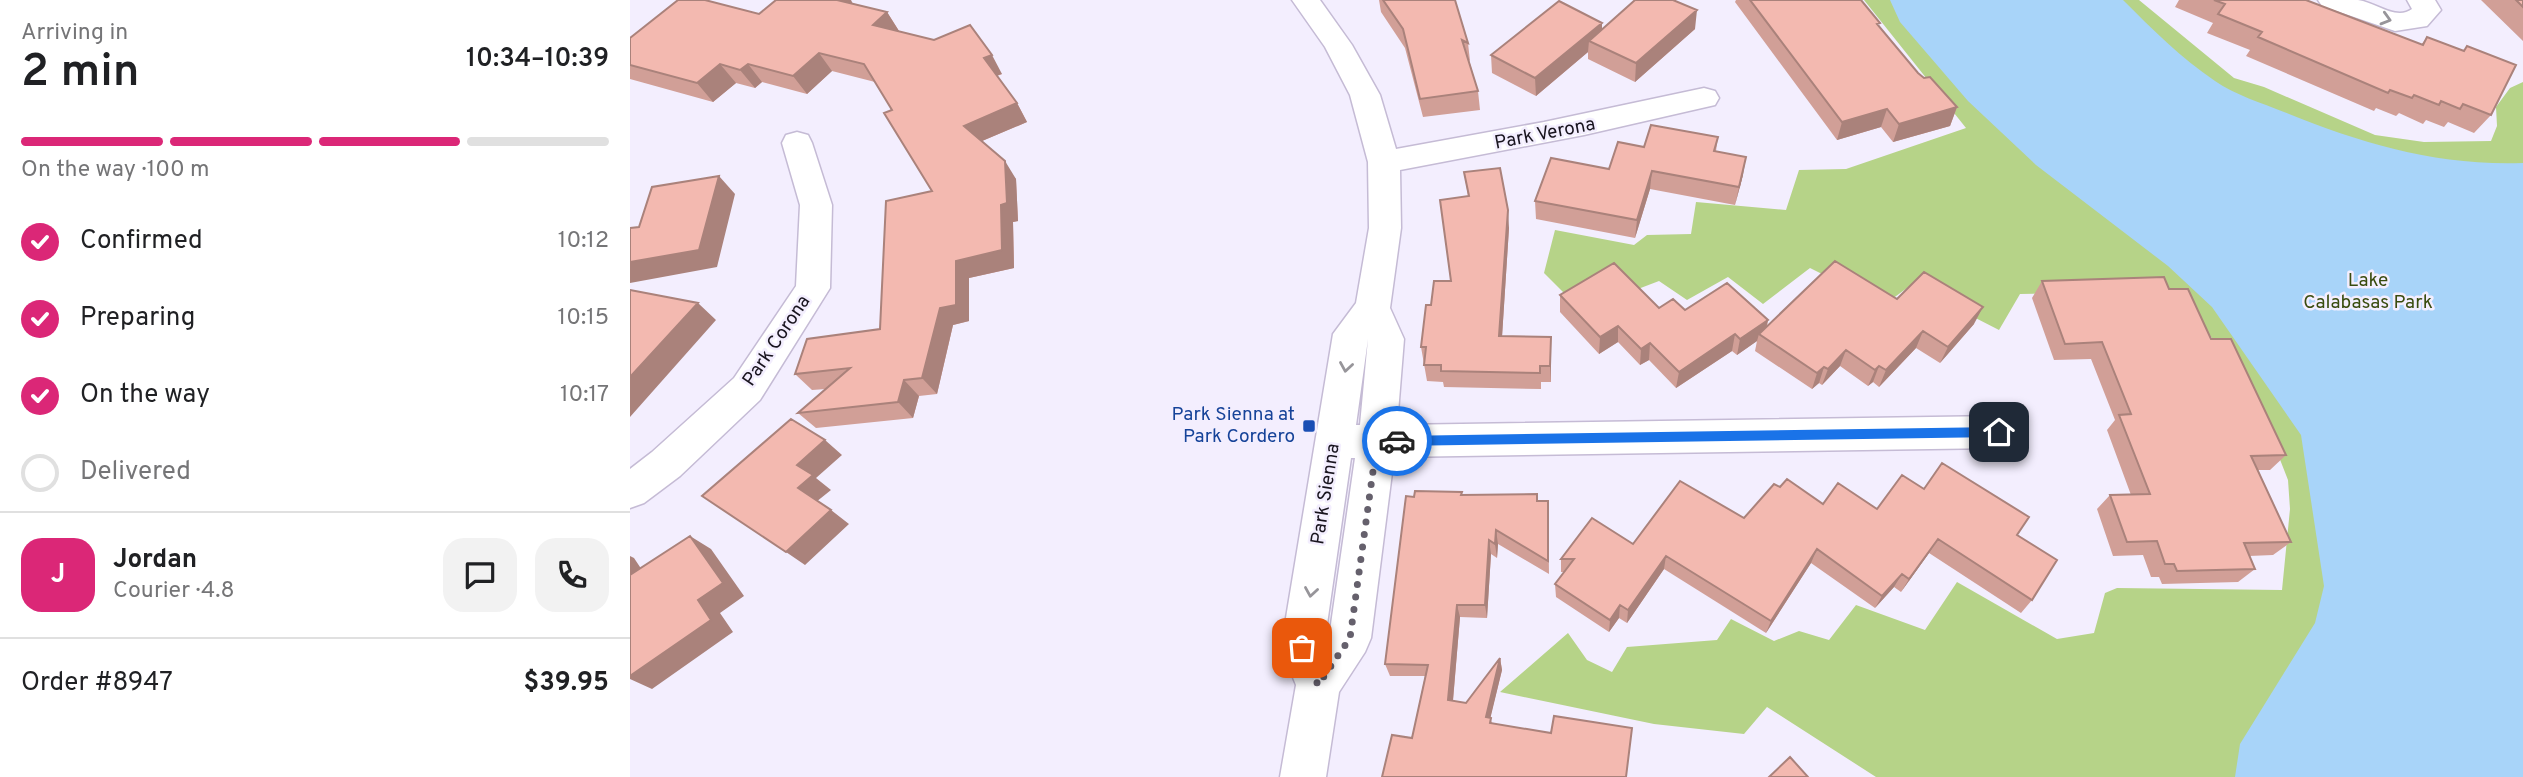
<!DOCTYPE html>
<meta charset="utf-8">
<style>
:root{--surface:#fff;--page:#f2f2f2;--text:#202124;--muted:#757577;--line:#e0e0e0;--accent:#db2777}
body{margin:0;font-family:Overpass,sans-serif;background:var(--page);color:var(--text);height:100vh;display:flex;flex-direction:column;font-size:26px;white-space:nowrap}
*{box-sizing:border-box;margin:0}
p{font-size:23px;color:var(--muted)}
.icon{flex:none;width:38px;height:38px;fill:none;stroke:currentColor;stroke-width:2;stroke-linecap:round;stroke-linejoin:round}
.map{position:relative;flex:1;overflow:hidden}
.details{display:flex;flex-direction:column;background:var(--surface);width:630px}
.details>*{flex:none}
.pin{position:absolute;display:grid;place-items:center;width:60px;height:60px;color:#fff;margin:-30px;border-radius:14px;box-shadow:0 4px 10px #0006}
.courier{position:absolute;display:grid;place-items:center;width:70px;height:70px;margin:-35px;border:5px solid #1a73e8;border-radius:50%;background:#fff;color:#222;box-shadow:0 2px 9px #0007}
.summary em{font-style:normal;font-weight:600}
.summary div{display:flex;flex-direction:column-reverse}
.summary{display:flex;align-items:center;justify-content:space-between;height:119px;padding:0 21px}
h1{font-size:46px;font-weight:600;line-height:52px}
.bar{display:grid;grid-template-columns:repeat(4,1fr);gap:10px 7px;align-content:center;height:84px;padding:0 21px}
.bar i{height:9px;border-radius:5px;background:var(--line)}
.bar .selected{background:var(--accent)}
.bar p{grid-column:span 4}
.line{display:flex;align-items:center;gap:18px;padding:0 21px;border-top:2px solid var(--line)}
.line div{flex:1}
.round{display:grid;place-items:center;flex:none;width:74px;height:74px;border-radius:21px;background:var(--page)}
ol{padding:0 21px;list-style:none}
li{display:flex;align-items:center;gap:21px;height:77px}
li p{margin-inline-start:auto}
li .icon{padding:7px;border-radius:50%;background:var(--accent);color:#fff;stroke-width:4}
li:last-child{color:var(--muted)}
li i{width:38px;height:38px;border:4px solid var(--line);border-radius:50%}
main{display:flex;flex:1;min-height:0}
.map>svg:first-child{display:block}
</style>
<main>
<section class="details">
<div class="summary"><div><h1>2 min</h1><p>Arriving in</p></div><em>10:34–10:39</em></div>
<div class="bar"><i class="selected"></i><i class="selected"></i><i class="selected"></i><i></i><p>On the way · 100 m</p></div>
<ol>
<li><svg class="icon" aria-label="check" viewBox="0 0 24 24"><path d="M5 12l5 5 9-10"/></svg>Confirmed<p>10:12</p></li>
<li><svg class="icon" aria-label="check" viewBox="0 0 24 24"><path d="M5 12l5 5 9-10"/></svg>Preparing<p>10:15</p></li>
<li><svg class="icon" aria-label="check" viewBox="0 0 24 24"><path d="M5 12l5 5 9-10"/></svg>On the way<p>10:17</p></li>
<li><i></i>Delivered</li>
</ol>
<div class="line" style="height:126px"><b class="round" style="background:var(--accent);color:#fff">J</b><div><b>Jordan</b><p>Courier · 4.8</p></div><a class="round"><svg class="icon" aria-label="chat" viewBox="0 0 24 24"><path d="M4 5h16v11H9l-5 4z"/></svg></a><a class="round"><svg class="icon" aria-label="phone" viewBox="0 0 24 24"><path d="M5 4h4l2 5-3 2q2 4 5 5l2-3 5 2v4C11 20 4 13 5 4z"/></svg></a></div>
<div class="line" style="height:91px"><div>Order #8947</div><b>$39.95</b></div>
</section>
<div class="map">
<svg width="1893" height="777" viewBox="0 0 1893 777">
<rect width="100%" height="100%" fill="#f3eefe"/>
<path fill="#b6d388" d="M 1234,0 L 1509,0 L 1604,78 L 1634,87 L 1745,135 L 1794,142 L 1861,141 L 1867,126 L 1866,107 L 1880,88 L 1893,82 L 1893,777 L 1246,777 L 1137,707 L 1114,734 L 1024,724 L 870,692 L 938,633 L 957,660 L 982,672 L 997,647 L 1087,640 L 1101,619 L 1144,641 L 1169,631 L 1199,640 L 1226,605 L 1295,630 L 1327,582 L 1427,639 L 1464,633 L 1475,593 L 1487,588 L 1652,590 L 1660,509 L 1658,480 L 1633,416 L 1551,291 L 1390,294 L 1369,330 L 1281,285 L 1254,305 L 1180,268 L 1133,304 L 1098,277 L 1057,300 L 1029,281 L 1008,289 L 939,298 L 914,273 L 925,230 L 1004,245 L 1017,235 L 1061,234 L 1066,202 L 1156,210 L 1169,170 L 1216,169 L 1336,128 Z"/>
<path fill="#a8d4f9" d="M 1260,0 L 1493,0 C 1522,29 1551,58 1585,81 C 1605,95 1632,103 1654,112 C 1733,144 1806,166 1893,163 L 1893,777 L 1605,777 L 1610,744 L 1685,623 L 1694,586 L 1671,435 L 1582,307 L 1538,266 L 1406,165 L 1338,101 L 1270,22 Z"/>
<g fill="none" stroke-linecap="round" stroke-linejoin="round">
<defs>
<path id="minor" d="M 662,0 L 690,0 L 722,45 L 750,95 L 766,149 L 914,122 L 1074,88 L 1085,91 L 1089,98 L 1085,105 L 954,135 L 770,170 L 771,228 L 760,308 L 774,339 L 767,425 L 1369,416 L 1382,421 L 1388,432 L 1382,443 L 1369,448 L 764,457 L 741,638 L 735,652 L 709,692 L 696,777 L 650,777 L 666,685 L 651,648 L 703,334 L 726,303 L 739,228 L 738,162 L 720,95 L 695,47 ZM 738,339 L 730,425 L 726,425 ZM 721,458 L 725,458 L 700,631 L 695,638 Z
M 1688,0 C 1701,0 1716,0 1728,0 C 1745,2 1766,21 1782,9 L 1777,0 L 1805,0 L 1811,10 L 1797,26 L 1765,31 L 1692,6 Z
M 167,132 L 178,135 L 182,143 L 202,205 L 200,288 L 130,400 L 50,476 L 14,503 L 0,508 L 0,469 L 22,452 L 104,378 L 166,286 L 170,205 L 152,143 L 156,135 Z"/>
</defs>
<use href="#minor" stroke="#c5bbd5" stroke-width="3"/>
<use href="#minor" fill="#fff" fill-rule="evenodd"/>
</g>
<path fill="#d19f97" d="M 749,0 L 825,0 L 838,43 L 840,61 L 839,60 L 848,91 L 850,110 L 793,117 L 775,48 L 751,12 Z
M 1106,0 L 1231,0 L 1249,27 L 1288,73 L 1327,107 L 1320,126 L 1263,142 L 1251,127 L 1207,140 L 1105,2 Z
M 1549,0 L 1676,0 L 1791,45 L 1797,37 L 1833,51 L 1837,46 L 1861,115 L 1844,133 L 1818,122 L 1814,127 L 1796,120 L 1793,124 L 1769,113 L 1766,116 L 1746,108 L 1744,111 L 1616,56 L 1620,50 L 1577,33 L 1583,23 L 1545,7 Z
M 1851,0 L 1893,0 L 1893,41 Z
M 223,4 L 257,12 L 269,31 L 372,74 L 367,76 L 387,103 L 397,122 L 352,141 L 386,179 L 388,221 L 383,222 L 384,268 L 339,278 L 339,321 L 323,325 L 307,394 L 289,396 L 283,418 L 186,428 L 168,413 L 196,389 L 182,390 L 165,374 L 250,329 L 302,191 L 262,110 L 245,82 L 202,71 L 177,94 L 132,82 L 125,88 L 106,83 L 83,102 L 0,79 L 0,38 L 129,14 Z
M 972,29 L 1065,29 L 1005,82 L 958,59 L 958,52 L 906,96 L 862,73 L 861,55 Z
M 1088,137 L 1086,151 L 1113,175 L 1105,205 L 1020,189 L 1005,238 L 906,219 L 905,201 L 979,169 L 1014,147 Z
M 834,172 L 879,228 L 872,336 L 921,337 L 921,382 L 911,382 L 911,389 L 814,387 L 813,382 L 797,381 L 791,347 L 821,281 L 838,196 Z
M 1412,281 L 1539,289 L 1581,339 L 1656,455 L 1640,470 L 1628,470 L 1661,542 L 1643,555 L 1619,556 L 1625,569 L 1608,582 L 1532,584 L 1529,577 L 1521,577 L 1513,555 L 1483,556 L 1467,509 L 1480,495 L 1501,495 L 1477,430 L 1485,420 L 1461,359 L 1424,360 L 1402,298 Z
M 930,295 L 1029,308 L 1055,310 L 1138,320 L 1137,327 L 1267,299 L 1344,324 L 1310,363 L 1286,348 L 1249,387 L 1243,382 L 1238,386 L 1210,366 L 1192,385 L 1189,383 L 1182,389 L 1125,351 L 1127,341 L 1107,355 L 1102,351 L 1046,388 L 1019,360 L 1010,365 L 988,342 L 969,354 L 930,312 Z
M 1150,487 L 1193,504 L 1247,509 L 1294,489 L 1387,535 L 1402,600 L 1391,613 L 1299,553 L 1271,592 L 1264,587 L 1245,608 L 1181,563 L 1136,633 L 1034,569 L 997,623 L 989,618 L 979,632 L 926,597 L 925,584 L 934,572 L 931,572 L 931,559 L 1114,518 Z
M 833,495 L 918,501 L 919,574 L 868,544 L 867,558 L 861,554 L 857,618 L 830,617 L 823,701 L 836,703 L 870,658 L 872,670 L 860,718 L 862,723 L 996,777 L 782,738 L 795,676 L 760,676 L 755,664 L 784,497 Z"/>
<path fill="#aa827b" d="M 201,0 L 221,0 L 224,6 Z
M 1067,10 L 1065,29 L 1005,82 L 1006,63 Z
M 257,12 L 269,31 L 243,25 Z
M 972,23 L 972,41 L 959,41 L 958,52 L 906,96 L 905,78 Z
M 189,53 L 202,71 L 177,94 L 163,76 Z
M 362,55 L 372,74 L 365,76 L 354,58 Z
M 90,64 L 106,83 L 83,102 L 67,83 Z
M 118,64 L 132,82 L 125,88 L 110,70 Z
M 387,103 L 397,122 L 345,144 L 334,126 Z
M 1327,107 L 1320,126 L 1263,142 L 1269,124 Z
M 1257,109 L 1251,127 L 1207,140 L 1212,122 Z
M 1116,157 L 1113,175 L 1105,205 L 1109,187 Z
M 375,161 L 386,179 L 388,221 L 383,222 L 384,268 L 339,278 L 339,321 L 323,325 L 307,394 L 292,378 L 310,308 L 326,261 L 371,205 Z
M 1022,171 L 1020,189 L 1005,238 L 1007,220 Z
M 89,176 L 105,194 L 87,267 L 0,283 L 0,262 Z
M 878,210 L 879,228 L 871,353 L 869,336 Z
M 68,303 L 86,320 L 0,417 L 0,377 Z
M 1353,307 L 1344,324 L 1310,363 L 1318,347 Z
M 1138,320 L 1134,337 L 1129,334 L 1127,341 L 1107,355 L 1110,339 Z
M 988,326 L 988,342 L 969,354 L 970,337 Z
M 1293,331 L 1286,348 L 1249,387 L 1256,370 Z
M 1105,334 L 1102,351 L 1046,388 L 1049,372 Z
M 921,337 L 921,382 L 920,366 Z
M 1020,343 L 1019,360 L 1010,365 L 1011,349 Z
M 1216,350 L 1210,366 L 1192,385 L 1198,369 Z
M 1249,366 L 1243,382 L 1238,386 L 1245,370 Z
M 1194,367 L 1189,383 L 1182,389 L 1187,373 Z
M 274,380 L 289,396 L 283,418 L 268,402 Z
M 195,440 L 212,455 L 186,478 L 201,490 L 186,502 L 168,488 L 167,465 Z
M 201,510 L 219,524 L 175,565 L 156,552 Z
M 866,530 L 868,544 L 867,558 L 865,544 Z
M 60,536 L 81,549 L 114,596 L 90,613 L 103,632 L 22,689 L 0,679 L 0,676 L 68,600 Z
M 1308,539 L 1299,553 L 1271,592 L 1279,579 Z
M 859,540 L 861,554 L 857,618 L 855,605 Z
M 1187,549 L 1181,563 L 1136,633 L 1141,621 Z
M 0,556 L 4,558 L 24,588 L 0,575 Z
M 1036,556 L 1034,569 L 997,623 L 998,610 Z
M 1272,574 L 1264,587 L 1245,608 L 1252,596 Z
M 827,605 L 830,617 L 822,711 L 818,700 Z
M 990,605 L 989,618 L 979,632 L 980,620 Z
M 870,658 L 872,670 L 858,728 L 856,717 Z"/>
<path fill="#f3b9b0" stroke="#aa827b" stroke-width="2" d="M 48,0 L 75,0 L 129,14 L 146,0 L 207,0 L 257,12 L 243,25 L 304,40 L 340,25 L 362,55 L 354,58 L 387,103 L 334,126 L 375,161 L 377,203 L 371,205 L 372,250 L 326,261 L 326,305 L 310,308 L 292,378 L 274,380 L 268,402 L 168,413 L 220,368 L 165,374 L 177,339 L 250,329 L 256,201 L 302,191 L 254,113 L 262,110 L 234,64 L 189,53 L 163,76 L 118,64 L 110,70 L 90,64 L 67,83 L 0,65 L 0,38 Z
M 753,0 L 825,0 L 838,43 L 832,40 L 848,91 L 790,99 L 773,29 Z
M 1005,0 L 1043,0 L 1067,10 L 1006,63 L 959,41 Z
M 1120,0 L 1231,0 L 1250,23 L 1247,24 L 1288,73 L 1294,78 L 1300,77 L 1327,107 L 1269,124 L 1257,109 L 1212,122 Z
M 1584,0 L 1676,0 L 1793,45 L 1797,37 L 1834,51 L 1837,46 L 1886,65 L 1861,115 L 1833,104 L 1830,109 L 1811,101 L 1809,105 L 1784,95 L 1782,98 L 1760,90 L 1758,93 L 1628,37 L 1632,32 L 1588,14 L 1595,4 Z
M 1886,0 L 1893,0 L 1893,7 Z
M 929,1 L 972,23 L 905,78 L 861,55 Z
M 1021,125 L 1088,137 L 1084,151 L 1116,157 L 1109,187 L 1022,171 L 1007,220 L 905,201 L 921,158 L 979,169 L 988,142 L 1014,147 Z
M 870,168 L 878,210 L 869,336 L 921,337 L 920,366 L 910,366 L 910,373 L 811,371 L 811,365 L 794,365 L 796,347 L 791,347 L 796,305 L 801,305 L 804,281 L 821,281 L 810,200 L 839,196 L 834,172 Z
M 89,176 L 69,250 L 0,262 L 0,228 L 9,227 L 22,187 Z
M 1205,261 L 1267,299 L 1294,272 L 1353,307 L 1318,347 L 1293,331 L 1256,370 L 1249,366 L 1245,370 L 1216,350 L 1198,369 L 1194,367 L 1187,373 L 1129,334 Z
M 984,263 L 1029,308 L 1043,299 L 1055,310 L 1097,283 L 1138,320 L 1110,339 L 1105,334 L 1049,372 L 1020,343 L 1011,349 L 988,326 L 970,337 L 930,295 Z
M 1534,277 L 1539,289 L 1558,289 L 1581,339 L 1601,339 L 1656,455 L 1621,456 L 1661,542 L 1614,543 L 1625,569 L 1547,571 L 1544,564 L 1535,564 L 1527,541 L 1497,542 L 1480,495 L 1520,494 L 1489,415 L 1501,414 L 1472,342 L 1435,344 L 1412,281 Z
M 0,290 L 68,303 L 0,377 Z
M 161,419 L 195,440 L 167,465 L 183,475 L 168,488 L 201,510 L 156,552 L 72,496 Z
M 1312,463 L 1399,517 L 1387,535 L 1427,560 L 1402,600 L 1308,539 L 1279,579 L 1272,574 L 1252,596 L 1187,549 L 1141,621 L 1036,556 L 998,610 L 990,605 L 980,620 L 925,584 L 944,559 L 931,559 L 962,518 L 1003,544 L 1050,481 L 1114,518 L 1144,484 L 1150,487 L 1157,479 L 1193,504 L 1208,483 L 1247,509 L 1272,475 L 1294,489 Z
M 785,491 L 832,492 L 831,495 L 907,494 L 907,501 L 918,501 L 918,561 L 866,530 L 865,544 L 859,540 L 855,605 L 827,605 L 818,700 L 836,703 L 870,658 L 856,717 L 861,718 L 860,723 L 921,733 L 924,716 L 1002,728 L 996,777 L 752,777 L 762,735 L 782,738 L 798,665 L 755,664 L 776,496 L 784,497 Z
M 60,536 L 93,583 L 68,600 L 81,620 L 0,676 L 0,575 Z
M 1160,757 L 1178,777 L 1139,777 Z"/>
<defs><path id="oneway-chevron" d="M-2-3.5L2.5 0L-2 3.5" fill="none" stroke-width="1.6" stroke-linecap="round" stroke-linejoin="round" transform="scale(1.75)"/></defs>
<g stroke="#97959a">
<use href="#oneway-chevron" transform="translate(1756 19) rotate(16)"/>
<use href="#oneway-chevron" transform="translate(716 367) rotate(99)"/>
<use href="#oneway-chevron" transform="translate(681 592) rotate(99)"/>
</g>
<path fill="#1a73e8" d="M 1369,427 L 1375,432 L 1369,437 L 767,446 L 761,441 L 767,436 Z"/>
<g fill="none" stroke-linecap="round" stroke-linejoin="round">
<path stroke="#65606c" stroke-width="7" stroke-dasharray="0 12.6" d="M 672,648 L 688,685 L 720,638 L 747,442 L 767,441"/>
</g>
<rect fill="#1a4fb4" stroke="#f3eefe" stroke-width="2.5" x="672" y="419" width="14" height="14" rx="3.5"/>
<g text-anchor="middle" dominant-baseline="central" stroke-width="5" stroke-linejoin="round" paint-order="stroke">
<g font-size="19" fill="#18141e" stroke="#f3eefe">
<text transform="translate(915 134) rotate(-11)">Park Verona</text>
<text transform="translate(147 341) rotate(-56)">Park Corona</text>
<text transform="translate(696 494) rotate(-81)">Park Sienna</text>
</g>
<g font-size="19" fill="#394c0f" stroke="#f3eefe">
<text x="1738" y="281">Lake<tspan x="1738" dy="22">Calabasas Park</tspan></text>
</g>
<g font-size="19" fill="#164399" stroke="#f3eefe" text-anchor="end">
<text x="665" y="415">Park Sienna at<tspan x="665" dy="22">Park Cordero</tspan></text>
</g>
</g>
</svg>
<div class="pin" style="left:672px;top:648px;background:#ea580c"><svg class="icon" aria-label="bag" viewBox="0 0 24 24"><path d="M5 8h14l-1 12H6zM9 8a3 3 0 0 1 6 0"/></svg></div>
<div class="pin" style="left:1369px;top:432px;background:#1f2937"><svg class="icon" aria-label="home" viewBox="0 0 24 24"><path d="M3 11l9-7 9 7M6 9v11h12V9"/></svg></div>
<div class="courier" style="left:767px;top:441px"><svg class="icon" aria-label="car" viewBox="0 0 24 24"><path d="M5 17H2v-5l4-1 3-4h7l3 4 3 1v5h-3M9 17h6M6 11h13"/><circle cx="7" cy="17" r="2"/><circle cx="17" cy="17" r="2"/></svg></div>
</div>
</main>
